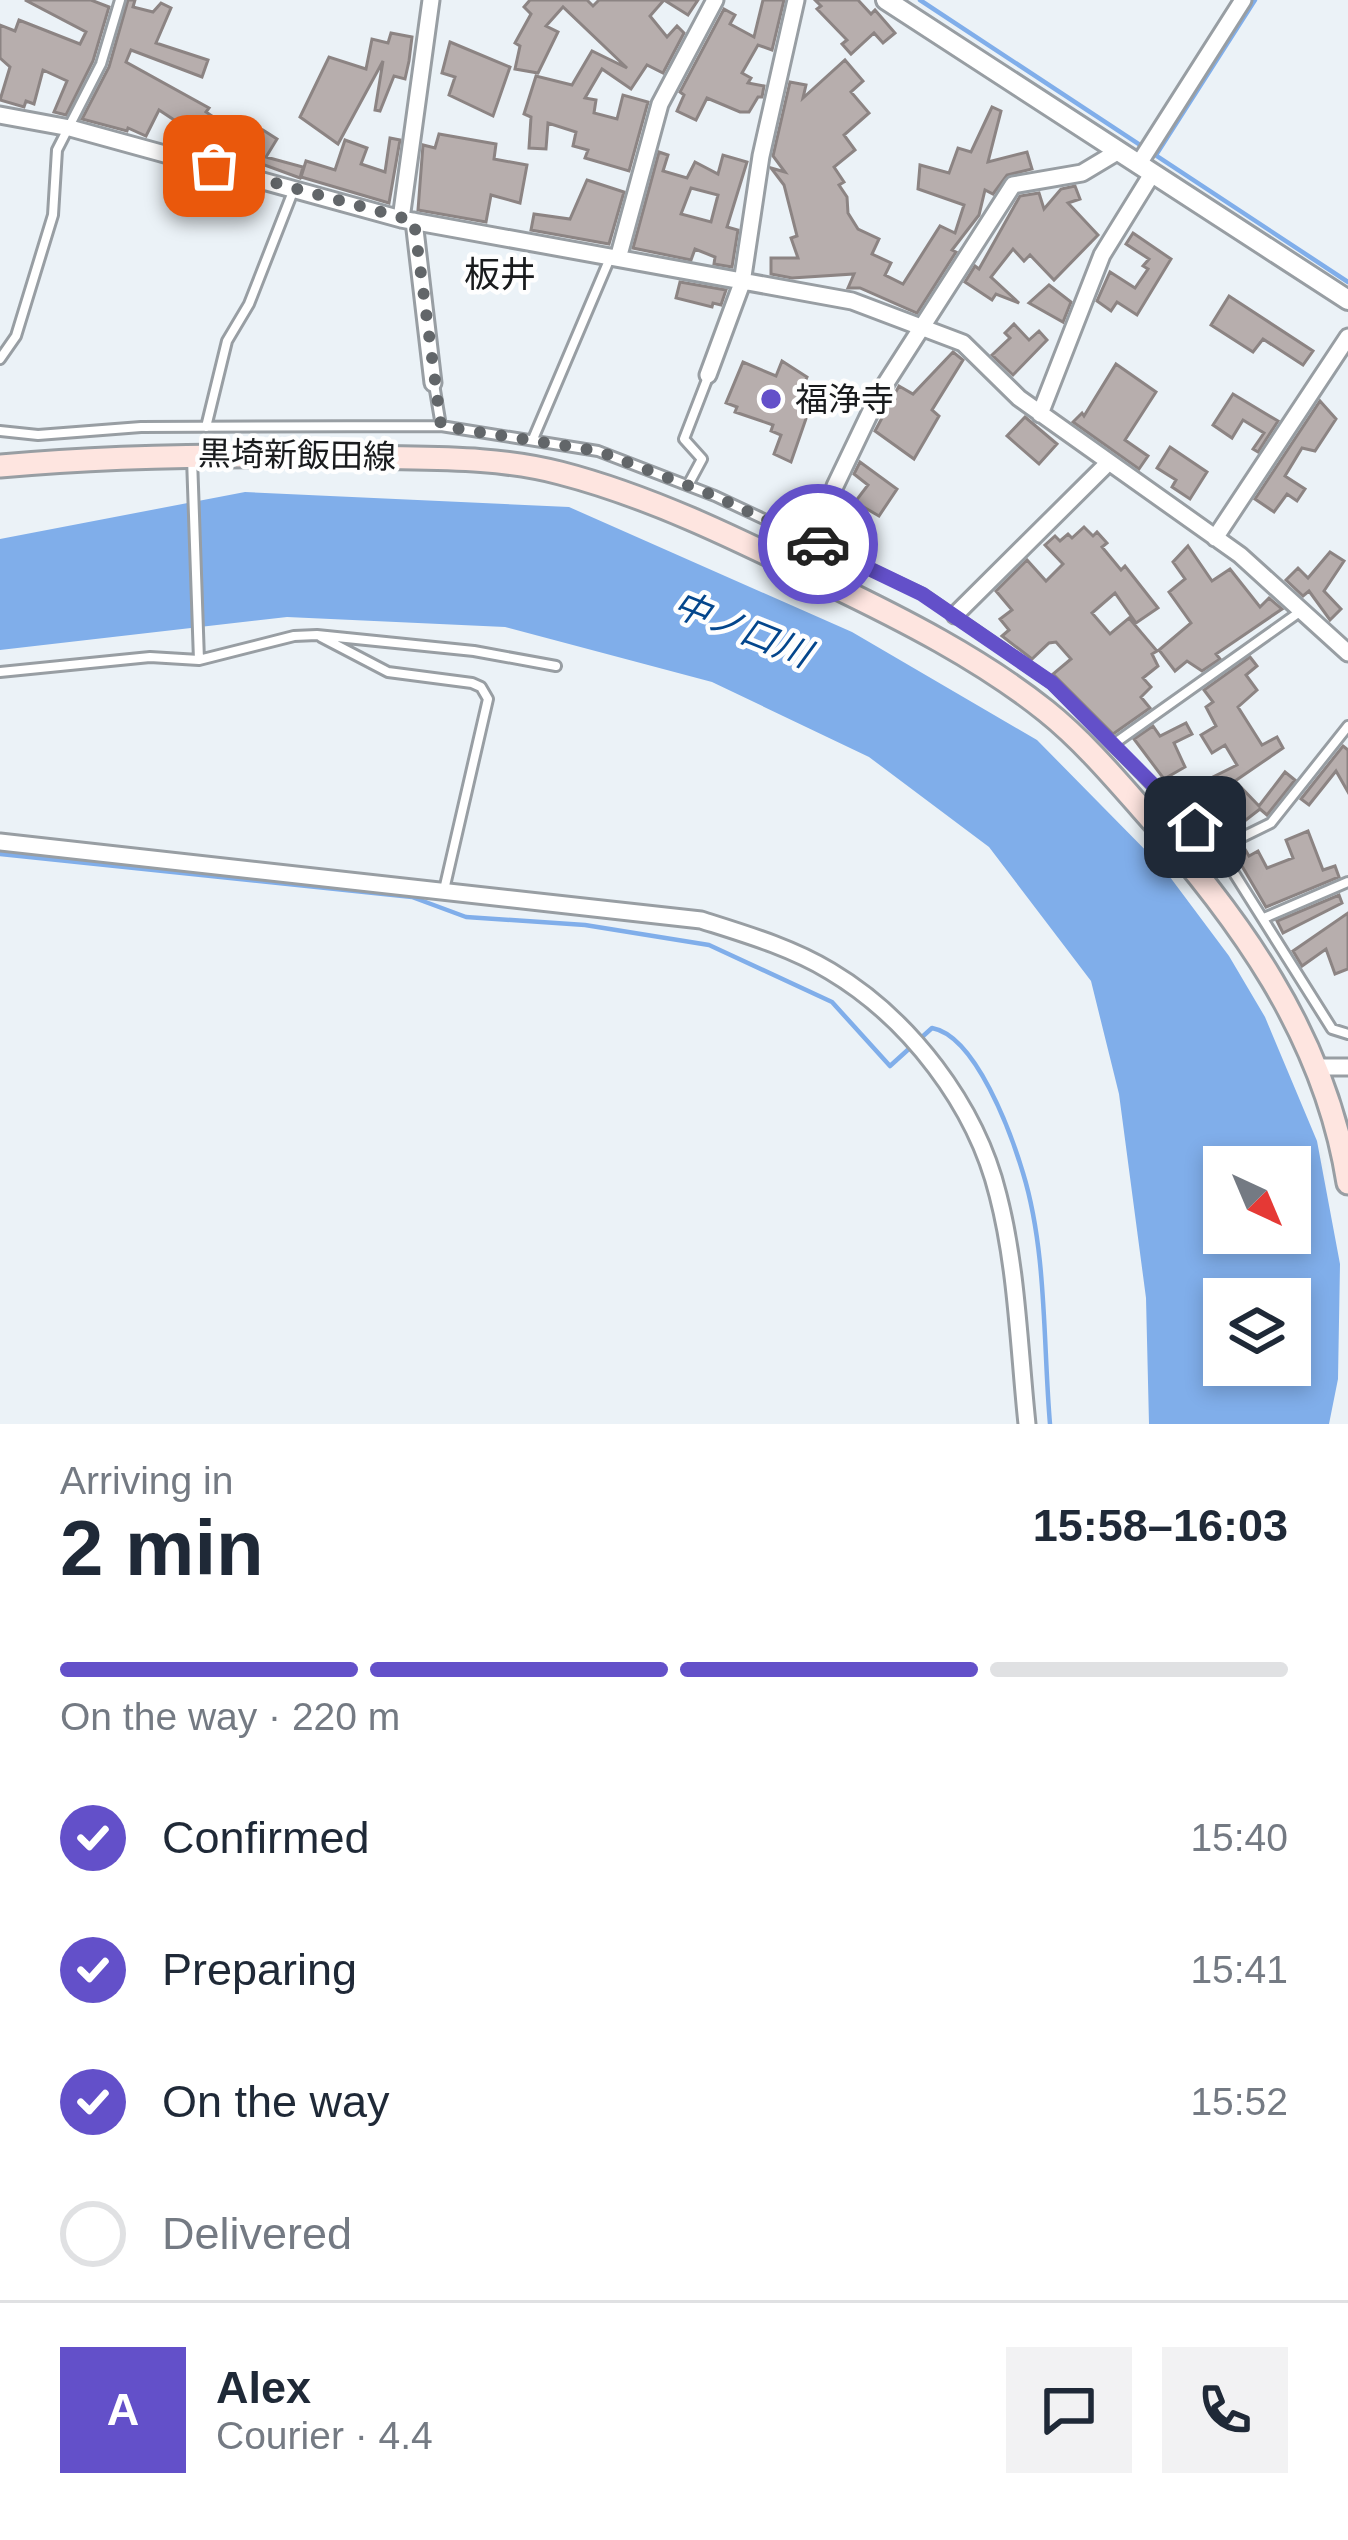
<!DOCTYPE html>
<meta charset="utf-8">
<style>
:root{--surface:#fff;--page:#f2f2f3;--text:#1f2937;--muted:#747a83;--line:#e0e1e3;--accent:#6350c9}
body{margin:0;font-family:Helvetica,"Noto Sans JP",sans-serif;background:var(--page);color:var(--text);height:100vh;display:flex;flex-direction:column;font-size:45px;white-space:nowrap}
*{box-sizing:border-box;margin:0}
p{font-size:39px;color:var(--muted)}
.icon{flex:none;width:66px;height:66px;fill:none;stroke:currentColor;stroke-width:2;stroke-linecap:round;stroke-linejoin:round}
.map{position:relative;height:1424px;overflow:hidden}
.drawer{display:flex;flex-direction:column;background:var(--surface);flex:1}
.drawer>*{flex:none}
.needle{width:78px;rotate:136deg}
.controls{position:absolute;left:1203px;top:1146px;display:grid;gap:24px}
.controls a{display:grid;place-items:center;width:108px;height:108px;border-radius:0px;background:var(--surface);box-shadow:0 6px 18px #0003;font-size:60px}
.pin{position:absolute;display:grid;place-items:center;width:102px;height:102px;color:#fff;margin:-51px;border-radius:24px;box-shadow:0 6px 18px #0006}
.courier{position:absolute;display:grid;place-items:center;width:120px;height:120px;margin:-60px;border:9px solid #6350c9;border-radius:50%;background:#fff;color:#222;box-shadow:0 3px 15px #0007}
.head em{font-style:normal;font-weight:700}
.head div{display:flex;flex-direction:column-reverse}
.head{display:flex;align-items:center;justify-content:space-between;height:204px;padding:0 60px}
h1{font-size:78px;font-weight:700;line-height:90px}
.bar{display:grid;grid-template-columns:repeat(4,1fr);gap:18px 12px;align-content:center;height:144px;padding:0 60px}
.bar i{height:15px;border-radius:9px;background:var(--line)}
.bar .current{background:var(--accent)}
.bar p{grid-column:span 4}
.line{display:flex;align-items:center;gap:30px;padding:0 60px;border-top:3px solid var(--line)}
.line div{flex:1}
.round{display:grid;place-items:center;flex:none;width:126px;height:126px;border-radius:0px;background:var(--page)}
ol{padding:0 60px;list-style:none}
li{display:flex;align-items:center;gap:36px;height:132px}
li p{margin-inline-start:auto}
li .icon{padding:12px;border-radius:50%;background:var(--accent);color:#fff;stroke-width:4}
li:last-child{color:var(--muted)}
li i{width:66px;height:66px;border:6px solid var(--line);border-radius:50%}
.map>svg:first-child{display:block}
</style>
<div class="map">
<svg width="1348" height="1424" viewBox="0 0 1348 1424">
<rect width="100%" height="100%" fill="#ebf2f7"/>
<path fill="#80aeea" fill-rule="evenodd" d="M 245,492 L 569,507 L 852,632 L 1037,740 L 1164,869 L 1229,956 L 1265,1017 L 1317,1141 L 1340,1264 L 1338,1379 L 1329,1424 L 1149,1424 L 1146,1298 L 1119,1094 L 1091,981 L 989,847 L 869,757 L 712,682 L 505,627 L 287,617 L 0,650 L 0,539 ZM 1224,1167 L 1290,1167 L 1290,1233 L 1224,1233 ZM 1224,1299 L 1290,1299 L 1290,1365 L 1224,1365 Z"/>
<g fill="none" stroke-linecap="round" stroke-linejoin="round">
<path stroke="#80aeea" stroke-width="4.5" d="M 920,0 L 1348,282
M 1156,155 L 1255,0
M 0,854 L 412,897 L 466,917 L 585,925 L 709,945 L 832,1002 L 890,1066 L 932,1028 C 976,1036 1011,1133 1023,1173 C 1047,1251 1043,1343 1050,1424"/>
</g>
<path fill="#b7aead" stroke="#8c8483" stroke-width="3" fill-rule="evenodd" d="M 25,0 L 91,0 L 109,7 L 93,61 L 66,115 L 54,112 L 67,81 L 43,70 L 34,104 L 26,101 L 24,107 L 0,100 L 10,67 L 0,58 L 0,25 L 15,31 L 19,20 L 80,44 L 86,32 Z
M 128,0 L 135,0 L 133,7 L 153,12 L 161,3 L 171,8 L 156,43 L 208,60 L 202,77 L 131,50 L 126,62 L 209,108 L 206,112 L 225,125 L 212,145 L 159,110 L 146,136 L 128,128 L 127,131 L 82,119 L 109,67 Z
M 530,0 L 587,0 L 593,6 L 599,0 L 698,0 L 688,15 L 664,0 L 650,16 L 667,37 L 677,26 L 684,33 L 663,73 L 647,65 L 631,89 L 602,69 L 585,98 L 596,100 L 594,113 L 617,119 L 623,95 L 648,102 L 629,171 L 585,158 L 588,150 L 573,146 L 576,132 L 548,123 L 546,149 L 529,148 L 531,117 L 524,114 L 536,76 L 572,85 L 592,51 L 627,68 L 563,7 L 546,26 L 558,32 L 538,73 L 515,69 L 520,46 L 515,43 L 531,14 L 524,7 Z
M 763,0 L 784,0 L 772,50 L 758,45 L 742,73 L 751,78 L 748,83 L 764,86 L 762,97 L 758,97 L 749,112 L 740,112 L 707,98 L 696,120 L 677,111 L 684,95 L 680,92 L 724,9 L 735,15 L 730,24 L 754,37 Z
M 815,0 L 858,0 L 871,14 L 875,10 L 895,33 L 883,43 L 874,33 L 851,54 L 842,44 L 847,40 L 817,9 L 821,6 Z
M 391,33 L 412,37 L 409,61 L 405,79 L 394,76 L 380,111 L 375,110 L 383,61 L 338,144 L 300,117 L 329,57 L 366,69 L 372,39 L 388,43 Z
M 450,42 L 510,67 L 493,116 L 449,95 L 455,77 L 442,73 Z
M 845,60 L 863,81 L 851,92 L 869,113 L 844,135 L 855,150 L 834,167 L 844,182 L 839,185 L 847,197 L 848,213 L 858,229 L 879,239 L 872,254 L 891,263 L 885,275 L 903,284 L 940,226 L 955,233 L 964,205 L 918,189 L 920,165 L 949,173 L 958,148 L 971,152 L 992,107 L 1001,111 L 988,162 L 1027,152 L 1032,169 L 1007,175 L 993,194 L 985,190 L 979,215 L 952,250 L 956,252 L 917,313 L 860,288 L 848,288 L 854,274 L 792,278 L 771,274 L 771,258 L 798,258 L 791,238 L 797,236 L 784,185 L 771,168 L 785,172 L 773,156 L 790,82 L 806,85 L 803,98 Z
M 243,130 L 258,138 L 263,130 L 277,139 L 266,157 L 303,167 L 300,178 L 232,153 Z
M 439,134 L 496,144 L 494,159 L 527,165 L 520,203 L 491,195 L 486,222 L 418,210 L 423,145 L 435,148 Z
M 390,138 L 400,140 L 389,203 L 301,177 L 306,161 L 335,170 L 345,140 L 367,148 L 361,164 L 385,172 Z
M 659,152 L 668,155 L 663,171 L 687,178 L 695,162 L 718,174 L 723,155 L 747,162 L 727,227 L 738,230 L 732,267 L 714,264 L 715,257 L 695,249 L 691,260 L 633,248 ZM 691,188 L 718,195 L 711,222 L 681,214 Z
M 587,180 L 624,192 L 609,244 L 531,230 L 534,214 L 570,219 Z
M 1075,186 L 1080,199 L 1068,203 L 1098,235 L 1054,280 L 1030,255 L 1024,261 L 1013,249 L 991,277 L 1019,303 L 996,294 L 992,300 L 965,282 L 975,266 L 979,269 L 1020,196 L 1039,193 L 1044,209 L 1061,189 Z
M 1133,233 L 1171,259 L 1137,315 L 1117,302 L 1111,311 L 1097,301 L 1110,272 L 1135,288 L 1148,269 L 1143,266 L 1149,259 L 1126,244 Z
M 680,282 L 726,290 L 721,305 L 713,303 L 712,307 L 676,298 Z
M 1049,285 L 1071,302 L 1063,322 L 1029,303 Z
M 1229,296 L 1313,351 L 1303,365 L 1263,339 L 1253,352 L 1211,325 Z
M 1014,324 L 1029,340 L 1039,331 L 1047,340 L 1013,375 L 992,355 L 1010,338 L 1005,333 Z
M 953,352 L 963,360 L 932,410 L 939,416 L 914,459 L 875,431 L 899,386 L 913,394 Z
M 782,361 L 807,377 L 803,386 L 821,393 L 815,408 L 809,410 L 791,462 L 774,454 L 781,435 L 771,431 L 773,425 L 735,412 L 737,407 L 726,403 L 743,362 L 776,376 Z
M 1116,364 L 1156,392 L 1125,440 L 1148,456 L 1139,469 L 1073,422 L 1082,413 L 1084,416 Z
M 1233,394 L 1278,421 L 1258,452 L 1253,449 L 1264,433 L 1243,420 L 1232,438 L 1213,425 Z
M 1320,401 L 1336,419 L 1315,451 L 1302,448 L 1285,476 L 1305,489 L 1297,501 L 1287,494 L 1274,512 L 1255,499 Z
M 1025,417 L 1057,444 L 1039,464 L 1007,436 Z
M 1170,447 L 1207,472 L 1190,499 L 1172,487 L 1176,480 L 1157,468 Z
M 860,462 L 897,489 L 879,516 L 855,502 L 868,485 L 854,474 Z
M 1084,527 L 1093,536 L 1097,532 L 1107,543 L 1102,547 L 1121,570 L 1125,566 L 1158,608 L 1136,623 L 1115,593 L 1092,613 L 1110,634 L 1129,618 L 1157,651 L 1152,654 L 1158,666 L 1143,678 L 1151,687 L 1141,697 L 1150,708 L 1113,734 L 1053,674 L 1071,659 L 1056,642 L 1049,643 L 1032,659 L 1002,636 L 1009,630 L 1000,619 L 1012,610 L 996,591 L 1027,560 L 1046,581 L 1063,564 L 1045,545 L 1055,536 L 1060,541 L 1068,534 L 1072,538 Z
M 1188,546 L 1212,581 L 1230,569 L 1260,607 L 1269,598 L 1282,609 L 1216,654 L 1220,659 L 1202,671 L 1187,661 L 1175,671 L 1159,650 L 1191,623 L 1169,592 L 1185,579 L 1173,562 Z
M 1330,552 L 1344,561 L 1324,591 L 1341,609 L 1330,620 L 1309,591 L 1303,596 L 1286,580 L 1298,568 L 1308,578 Z
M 1250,657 L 1257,666 L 1246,675 L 1257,690 L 1238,707 L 1262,745 L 1277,737 L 1283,748 L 1235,781 L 1259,806 L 1285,772 L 1295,780 L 1267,815 L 1260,809 L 1224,837 L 1193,803 L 1207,790 L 1203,782 L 1237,765 L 1225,745 L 1212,753 L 1201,735 L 1216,726 L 1206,707 L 1213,702 L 1204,690 Z
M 1186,723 L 1192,734 L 1174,743 L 1185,767 L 1164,779 L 1134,739 L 1153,726 L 1160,736 Z
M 1343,746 L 1348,750 L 1348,792 L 1336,771 L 1309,805 L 1301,799 Z
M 1308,831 L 1323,870 L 1335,866 L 1339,877 L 1266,907 L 1239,861 L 1244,858 L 1236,861 L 1229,853 L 1243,846 L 1249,856 L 1258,851 L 1267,868 L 1293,858 L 1286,840 Z
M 1339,895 L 1342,903 L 1283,933 L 1277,921 Z
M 1348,913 L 1348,969 L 1335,974 L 1326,949 L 1302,966 L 1293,951 Z"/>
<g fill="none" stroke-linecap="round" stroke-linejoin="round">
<defs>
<path id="service" d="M 0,359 L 16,336 L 53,215 L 57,150 L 101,64 L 120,0
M 434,384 L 441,426
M 206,427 L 227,341 L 249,304 L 294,189
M 0,431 L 38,435 L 141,427 L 441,426 L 598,451 L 715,496 L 923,594 L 1052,683 L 1227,862 L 1332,1029 L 1348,1034
M 533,439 L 610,258
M 192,458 L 199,660
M 688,485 L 702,459 L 684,439 L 708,377
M 811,541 L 835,487
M 321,637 L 388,672 L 472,683 L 481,687 L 488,699 L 444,890
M 0,672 L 150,657 L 199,660 L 294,636 L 317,635 L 474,651 L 556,666
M 1115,743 L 1301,611
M 1216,850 L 1271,823 L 1348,726
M 1264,918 L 1348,882"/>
<path id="minor" d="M 0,115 L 70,128 L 401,219 L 852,301 L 963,343 L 1019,398 L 1240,555 L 1348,653
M 1138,165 L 1243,0
M 401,219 L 431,0
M 414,221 L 433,383
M 619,255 L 660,104 L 715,0
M 708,375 L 742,283 L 761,156 L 796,0
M 1040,414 L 1102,255 L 1152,174
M 835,486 L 879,394 L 1013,185 L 1082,173 L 1117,152
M 1215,538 L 1348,337
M 955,615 L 1108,463
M 0,842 L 701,920 C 745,934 790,947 830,971 C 909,1018 976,1105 998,1195 C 1017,1268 1019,1349 1027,1424
M 1316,1067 L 1348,1067"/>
<path id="tertiary" d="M 886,0 L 1348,300"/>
<path id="secondary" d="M 0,466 C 122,455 240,454 362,457 C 428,459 495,456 560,473 C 653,497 741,541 827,583 C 902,619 981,659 1046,711 C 1081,739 1112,775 1141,808 C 1238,916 1325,1035 1348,1183"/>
</defs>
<use href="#service" stroke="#989ea3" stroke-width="14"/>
<use href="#minor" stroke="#989ea3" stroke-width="21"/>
<use href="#tertiary" stroke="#989ea3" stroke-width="24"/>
<use href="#secondary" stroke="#989ea3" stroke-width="27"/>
<use href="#service" stroke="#fff" stroke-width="8"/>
<use href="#minor" stroke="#fff" stroke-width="15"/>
<use href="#tertiary" stroke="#fff" stroke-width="18"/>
<use href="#secondary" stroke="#fee5e0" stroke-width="21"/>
</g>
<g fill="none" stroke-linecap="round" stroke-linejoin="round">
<path stroke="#626669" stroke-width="12" stroke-dasharray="0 21.6" d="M 214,166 L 414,221 L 441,426 L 598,451 L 715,496 L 818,544"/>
<path stroke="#6350c9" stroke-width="15" d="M 818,544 L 922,594 L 1052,683 L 1195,827"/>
</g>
<circle fill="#6350c9" stroke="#fefefe" stroke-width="4.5" cx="771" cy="399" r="12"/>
<g text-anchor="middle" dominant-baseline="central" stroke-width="9" stroke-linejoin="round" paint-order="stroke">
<g font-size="33" fill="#191b1d" stroke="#fefefe" text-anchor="start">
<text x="795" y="399">福浄寺</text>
</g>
<g font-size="33" fill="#191b1d" stroke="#fefefe">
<text transform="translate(297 455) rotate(1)">黒埼新飯田線</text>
</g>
<g font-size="36" fill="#191b1d" stroke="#fefefe">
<text x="500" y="274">板井</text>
</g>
<g font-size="36" font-style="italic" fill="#04468c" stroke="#fefefe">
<text transform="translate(742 629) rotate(22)">中ノ口川</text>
</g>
</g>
</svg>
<div class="controls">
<a><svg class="needle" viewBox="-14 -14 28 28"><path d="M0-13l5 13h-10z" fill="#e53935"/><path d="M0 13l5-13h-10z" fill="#747a83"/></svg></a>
<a><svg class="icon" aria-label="layers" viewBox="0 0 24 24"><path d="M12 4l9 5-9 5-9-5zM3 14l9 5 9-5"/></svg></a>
</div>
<div class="pin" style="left:214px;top:166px;background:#ea580c"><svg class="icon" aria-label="bag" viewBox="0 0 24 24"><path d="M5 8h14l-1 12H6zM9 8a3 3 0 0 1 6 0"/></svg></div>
<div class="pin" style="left:1195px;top:827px;background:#1f2937"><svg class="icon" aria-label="home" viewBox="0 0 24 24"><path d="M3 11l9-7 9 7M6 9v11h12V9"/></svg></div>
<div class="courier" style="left:818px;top:544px"><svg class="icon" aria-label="car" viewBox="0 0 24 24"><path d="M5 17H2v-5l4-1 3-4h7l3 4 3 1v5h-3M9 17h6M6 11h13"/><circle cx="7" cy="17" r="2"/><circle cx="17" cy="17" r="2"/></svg></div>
</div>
<section class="drawer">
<div class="head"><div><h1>2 min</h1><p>Arriving in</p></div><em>15:58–16:03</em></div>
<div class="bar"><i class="current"></i><i class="current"></i><i class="current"></i><i></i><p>On the way · 220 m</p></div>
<ol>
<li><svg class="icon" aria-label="check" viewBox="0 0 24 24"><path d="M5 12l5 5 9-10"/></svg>Confirmed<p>15:40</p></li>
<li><svg class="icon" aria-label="check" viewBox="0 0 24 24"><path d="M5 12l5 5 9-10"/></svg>Preparing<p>15:41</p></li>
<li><svg class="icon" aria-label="check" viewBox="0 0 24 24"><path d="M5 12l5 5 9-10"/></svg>On the way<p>15:52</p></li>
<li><i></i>Delivered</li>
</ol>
<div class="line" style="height:216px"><b class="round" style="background:var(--accent);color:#fff">A</b><div><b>Alex</b><p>Courier · 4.4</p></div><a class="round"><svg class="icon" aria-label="chat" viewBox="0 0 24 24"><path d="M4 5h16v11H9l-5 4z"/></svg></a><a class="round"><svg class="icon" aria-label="phone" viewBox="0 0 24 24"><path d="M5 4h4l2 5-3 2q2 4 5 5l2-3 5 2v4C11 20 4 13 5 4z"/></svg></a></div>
</section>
